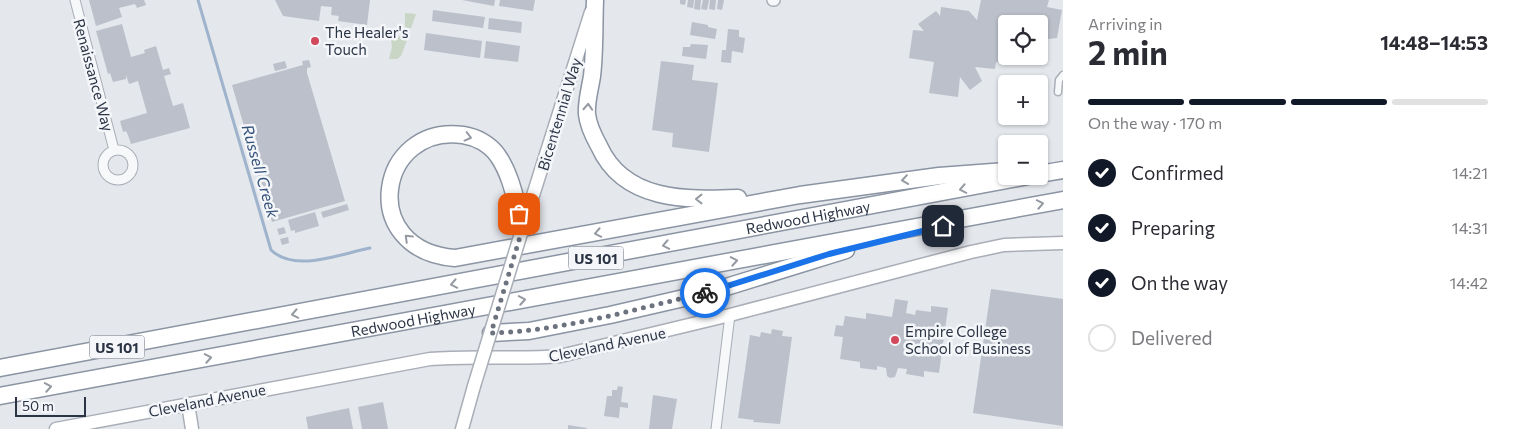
<!DOCTYPE html>
<meta charset="utf-8">
<style>
:root{--surface:#fff;--page:#f7f7f7;--text:#2b2b33;--muted:#7c7c81;--line:#e1e1e2;--accent:#111827}
body{margin:0;font-family:Commissioner,sans-serif;background:var(--page);color:var(--text);height:100vh;display:flex;flex-direction:column;font-size:19px;white-space:nowrap}
*{box-sizing:border-box;margin:0}
p{font-size:16px;color:var(--muted)}
.icon{flex:none;width:28px;height:28px;fill:none;stroke:currentColor;stroke-width:2;stroke-linecap:round;stroke-linejoin:round}
.map{position:relative;flex:1;overflow:hidden}
.details{display:flex;flex-direction:column;background:var(--surface);width:450px}
.details>*{flex:none}
.fabs{position:absolute;left:998px;top:15px;display:grid;gap:10px}
.fabs a{display:grid;place-items:center;width:50px;height:50px;border-radius:5px;background:var(--surface);box-shadow:0 1px 4px #0004;font-size:25px}
.scale{position:absolute;left:15px;bottom:12px;width:71px;box-sizing:border-box;padding-left:5px;border:2px solid #2b3445;border-top:0;font-size:14px;line-height:18px;white-space:nowrap;color:#2b3445;-webkit-text-stroke:4px #f4f6f9;paint-order:stroke}
.pin{position:absolute;display:grid;place-items:center;width:42px;height:42px;color:#fff;margin:-21px;border-radius:10px;box-shadow:0 2px 8px #0006}
.courier{position:absolute;display:grid;place-items:center;width:50px;height:50px;margin:-25px;border:4px solid #1a73e8;border-radius:50%;background:#fff;color:#222;box-shadow:0 1px 6px #0007}
.overview em{font-style:normal;font-weight:700}
.overview div{display:flex;flex-direction:column-reverse}
.overview{display:flex;align-items:center;justify-content:space-between;height:85px;padding:0 25px}
h1{font-size:32px;font-weight:700;line-height:38px}
.bar{display:grid;grid-template-columns:repeat(4,1fr);gap:8px 5px;align-content:center;height:60px;padding:0 25px}
.bar i{height:6px;border-radius:4px;background:var(--line)}
.bar .selected{background:var(--accent)}
.bar p{grid-column:span 4}
ol{padding:0 25px;list-style:none}
li{display:flex;align-items:center;gap:15px;height:55px}
li p{margin-inline-start:auto}
li .icon{padding:5px;border-radius:50%;background:var(--accent);color:#fff;stroke-width:4}
li:last-child{color:var(--muted)}
li i{width:28px;height:28px;border:2px solid var(--line);border-radius:50%}
main{display:flex;flex:1;min-height:0}
.map>svg:first-child{display:block}
</style>
<main>
<div class="map">
<svg width="1063" height="429" viewBox="0 0 1063 429">
<rect width="100%" height="100%" fill="#e4e7ec"/>
<path fill="#c9d6c5" d="M 405,13 L 416,14 L 411,28 L 405,28 Z
M 404,31 L 410,32 L 401,56 L 397,59 L 389,59 L 392,47 L 391,40 L 397,39 Z"/>
<g fill="none" stroke-linecap="round" stroke-linejoin="round">
<path stroke="#9fb4cc" stroke-width="3" d="M 198,0 L 271,250 C 295,273 340,254 370,248"/>
</g>
<path fill="#bbc0ca" d="M 89,0 L 144,0 L 146,5 L 137,8 L 135,4 L 119,8 L 122,17 L 96,26 Z
M 275,0 L 370,0 L 367,25 L 338,21 L 339,16 L 331,15 L 332,7 L 321,6 L 319,21 L 283,16 Z
M 462,0 L 495,0 L 494,6 Z
M 500,0 L 535,0 L 533,11 L 499,6 Z
M 680,0 L 686,0 L 685,5 L 680,4 Z
M 688,0 L 694,0 L 693,8 L 687,7 Z
M 695,0 L 701,0 L 700,10 L 694,9 Z
M 703,0 L 709,0 L 707,10 L 701,9 Z
M 710,0 L 716,0 L 715,10 L 709,9 Z
M 718,0 L 724,0 L 722,10 L 717,9 Z
M 981,0 L 1049,0 L 1047,7 L 1062,10 L 1057,38 L 1048,39 L 1046,47 L 1039,46 L 1039,24 L 1006,24 L 1006,54 L 1003,63 L 996,62 L 995,69 L 975,67 L 982,81 L 970,90 L 960,77 L 958,97 L 929,93 L 934,62 L 909,58 L 913,30 L 924,31 L 918,24 L 936,11 L 940,16 L 941,7 L 969,11 L 977,20 Z
M 433,10 L 485,17 L 483,28 L 432,21 Z
M 489,18 L 522,22 L 521,33 L 488,29 Z
M 692,22 L 708,25 L 708,27 L 717,29 L 715,39 L 690,35 Z
M 122,24 L 131,57 L 145,53 L 144,50 L 156,46 L 163,70 L 169,68 L 171,74 L 164,76 L 173,106 L 183,103 L 190,128 L 131,144 L 128,135 L 126,131 L 123,132 L 120,121 L 147,113 L 138,81 L 129,84 L 126,75 L 126,79 L 113,82 L 110,73 L 108,74 L 96,31 Z
M 728,29 L 739,30 L 739,37 L 745,38 L 743,53 L 732,51 L 731,63 L 721,62 L 722,50 L 726,50 Z
M 426,33 L 482,41 L 480,58 L 424,50 Z
M 486,41 L 520,46 L 518,62 L 484,58 Z
M 691,44 L 708,45 L 706,59 L 682,56 L 683,47 L 690,47 Z
M 309,60 L 311,67 L 307,68 L 307,73 L 345,201 L 272,222 L 232,85 L 303,65 L 302,61 Z
M 285,61 L 287,68 L 275,71 L 273,64 Z
M 661,61 L 694,65 L 692,80 L 718,83 L 709,152 L 672,147 L 673,133 L 652,130 Z
M 347,204 L 349,210 L 323,218 L 321,212 Z
M 315,212 L 319,226 L 295,233 L 295,230 L 291,231 L 288,220 Z
M 284,227 L 286,233 L 279,235 L 277,229 Z
M 288,237 L 289,243 L 282,245 L 280,239 Z
M 991,289 L 1063,299 L 1063,426 L 973,413 Z
M 895,299 L 908,301 L 906,313 L 915,315 L 916,310 L 931,312 L 931,306 L 948,308 L 939,373 L 924,371 L 924,377 L 906,374 L 907,369 L 898,368 L 895,377 L 890,378 L 887,376 L 886,368 L 877,366 L 877,370 L 860,368 L 860,362 L 840,359 L 843,337 L 834,336 L 836,325 L 843,326 L 845,316 L 866,319 L 866,313 L 892,317 Z
M 772,329 L 783,331 L 782,336 L 792,337 L 780,424 L 753,422 L 754,420 L 738,418 L 750,335 L 760,337 L 761,332 L 771,334 Z
M 618,386 L 623,387 L 621,402 L 628,403 L 628,408 L 620,407 L 619,418 L 604,416 L 607,396 L 612,396 L 612,390 L 617,390 Z
M 653,395 L 677,399 L 672,429 L 649,429 Z
M 383,402 L 388,429 L 362,429 L 358,407 Z
M 349,408 L 353,429 L 308,429 L 306,417 Z
M 568,425 L 587,428 L 587,429 L 568,429 Z"/>
<g fill="none" stroke-linecap="round" stroke-linejoin="round">
<defs>
<path id="pedestrian" d="M 1058,92 L 1059,80 L 1063,75"/>
<path id="minor" d="M 75,0 L 114,150
M103 165a15 15 0 1 1 30 0a15 15 0 1 1-30 0Z
M 716,429 L 730,315"/>
<path id="tertiary" d="M 773,0 L 774,0"/>
<path id="secondary" d="M 523,227 L 591,12
M 188,404 L 192,429
M 56,429 L 430,359 C 474,355 517,360 560,356 L 730,315 L 971,252 L 1004,245 L 1063,243
M 462,429 L 474,386"/>
<g id="motorway">
<path d="M 595,0 C 594,25 595,51 592,76 C 590,89 586,102 587,114 C 588,125 594,137 599,146 C 624,202 687,200 738,198"/>
<path d="M 1039,174 L 1063,170"/>
<path d="M 523,227 C 516,204 512,176 498,156 C 490,144 476,137 463,135 C 378,123 356,250 455,258 L 800,195 L 939,176 L 1006,171"/>
<path d="M 491,333 L 529,331 L 610,315 L 710,292 L 846,250"/>
<path id="s1" d="M 0,368 L 1028,176"/>
<path id="s2" d="M 0,396 L 1063,200"/>
</g>
</defs>
<use href="#pedestrian" stroke="#a9aeb7" stroke-width="9"/>
<use href="#minor" stroke="#a9aeb7" stroke-width="11"/>
<use href="#tertiary" stroke="#a9aeb7" stroke-width="14"/>
<use href="#secondary" stroke="#a9aeb7" stroke-width="15"/>
<use href="#motorway" stroke="#8b94a3" stroke-width="19"/>
<use href="#pedestrian" stroke="#f7f8fa" stroke-width="6"/>
<use href="#minor" stroke="#f7f8fa" stroke-width="9"/>
<use href="#tertiary" stroke="#f7f8fa" stroke-width="11"/>
<use href="#secondary" stroke="#fff" stroke-width="12"/>
<use href="#motorway" stroke="#fff" stroke-width="16"/>
<defs>
<path id="secondary-bridge" d="M 474,386 L 523,227"/>
</defs>
<use href="#secondary-bridge" stroke="#a9aeb7" stroke-width="15" stroke-linecap="butt"/>
<use href="#secondary-bridge" stroke="#fff" stroke-width="12"/>
</g>
<defs><path id="oneway-chevron" d="M-2-3.5L2.5 0L-2 3.5" fill="none" stroke-width="1.6" stroke-linecap="round" stroke-linejoin="round" transform="scale(1.25)"/></defs>
<g stroke="#959aa2">
<use href="#oneway-chevron" transform="translate(588 107) rotate(-87)"/>
<use href="#oneway-chevron" transform="translate(468 137) rotate(14)"/>
<use href="#oneway-chevron" transform="translate(905 180) rotate(172)"/>
<use href="#oneway-chevron" transform="translate(963 189) rotate(169)"/>
<use href="#oneway-chevron" transform="translate(699 199) rotate(180)"/>
<use href="#oneway-chevron" transform="translate(1040 204) rotate(-11)"/>
<use href="#oneway-chevron" transform="translate(598 233) rotate(169)"/>
<use href="#oneway-chevron" transform="translate(408 238) rotate(-136)"/>
<use href="#oneway-chevron" transform="translate(666 245) rotate(169)"/>
<use href="#oneway-chevron" transform="translate(734 261) rotate(-10)"/>
<use href="#oneway-chevron" transform="translate(454 284) rotate(169)"/>
<use href="#oneway-chevron" transform="translate(522 300) rotate(-10)"/>
<use href="#oneway-chevron" transform="translate(295 314) rotate(169)"/>
<use href="#oneway-chevron" transform="translate(208 358) rotate(-10)"/>
<use href="#oneway-chevron" transform="translate(48 387) rotate(-10)"/>
</g>
<g fill="none" stroke-linecap="round" stroke-linejoin="round">
<path stroke="#6c737f" stroke-width="5" stroke-dasharray="0 9" d="M 519,214 L 523,227 L 491,333 C 563,331 635,309 705,293"/>
<path stroke="#1a73e8" stroke-width="6" d="M 705,293 L 829,254 L 943,226"/>
</g>
<g fill="#d1495b" stroke="#f4f6f9" stroke-width="2">
<circle cx="315" cy="41" r="5"/>
<circle cx="895" cy="340" r="5"/>
</g>
<g text-anchor="middle" dominant-baseline="central" stroke-width="5" stroke-linejoin="round" paint-order="stroke">
<g fill="#f4f6f9" stroke="#676e7b" stroke-width="1">
<rect x="568.5" y="246.5" width="55" height="23" rx="4"/>
<rect x="89.5" y="335.5" width="55" height="23" rx="4"/>
</g>
<g font-size="14" font-weight="bold" fill="#2b3445">
<text x="596" y="258">US 101</text>
<text x="117" y="347">US 101</text>
</g>
<g font-size="15" fill="#2b3445" stroke="#f4f6f9" text-anchor="start">
<text x="325" y="32">The Healer's<tspan x="325" dy="17">Touch</tspan></text>
<text x="905" y="331">Empire College<tspan x="905" dy="17">School of Business</tspan></text>
</g>
<g font-size="15" fill="#2b3445" stroke="#f4f6f9">
<text transform="translate(94 75) rotate(75)">Renaissance Way</text>
<text transform="translate(559 114) rotate(-73)">Bicentennial Way</text>
<text stroke="none"><textPath href="#s1" startOffset="822">Redwood Highway</textPath></text>
<text stroke="none"><textPath href="#s2" startOffset="420">Redwood Highway</textPath></text>
<text transform="translate(607 344) rotate(-12)">Cleveland Avenue</text>
<text transform="translate(207 400) rotate(-11)">Cleveland Avenue</text>
</g>
<g font-size="16" font-style="italic" fill="#34527a" stroke="#f4f6f9">
<text transform="translate(261 171) rotate(74)">Russell Creek</text>
</g>
</g>
</svg>
<div class="fabs">
<a><svg class="icon" aria-label="locate" viewBox="0 0 24 24"><circle cx="12" cy="12" r="6"/><path d="M12 2v4M12 18v4M2 12h4M18 12h4"/></svg></a>
<a>+</a>
<a>−</a>
</div>
<div class="scale">50 m</div>
<div class="pin" style="left:519px;top:214px;background:#ea580c"><svg class="icon" aria-label="bag" viewBox="0 0 24 24"><path d="M5 8h14l-1 12H6zM9 8a3 3 0 0 1 6 0"/></svg></div>
<div class="pin" style="left:943px;top:226px;background:#1f2937"><svg class="icon" aria-label="home" viewBox="0 0 24 24"><path d="M3 11l9-7 9 7M6 9v11h12V9"/></svg></div>
<div class="courier" style="left:705px;top:293px"><svg class="icon" aria-label="bike" viewBox="0 0 24 24"><circle cx="6" cy="16" r="4"/><circle cx="18" cy="16" r="4"/><path d="M6 16l4-8h5l3 8M10 8l3 8H6M13 5h3"/></svg></div>
</div>
<section class="details">
<div class="overview"><div><h1>2 min</h1><p>Arriving in</p></div><em>14:48–14:53</em></div>
<div class="bar"><i class="selected"></i><i class="selected"></i><i class="selected"></i><i></i><p>On the way · 170 m</p></div>
<ol>
<li><svg class="icon" aria-label="check" viewBox="0 0 24 24"><path d="M5 12l5 5 9-10"/></svg>Confirmed<p>14:21</p></li>
<li><svg class="icon" aria-label="check" viewBox="0 0 24 24"><path d="M5 12l5 5 9-10"/></svg>Preparing<p>14:31</p></li>
<li><svg class="icon" aria-label="check" viewBox="0 0 24 24"><path d="M5 12l5 5 9-10"/></svg>On the way<p>14:42</p></li>
<li><i></i>Delivered</li>
</ol>
</section>
</main>
